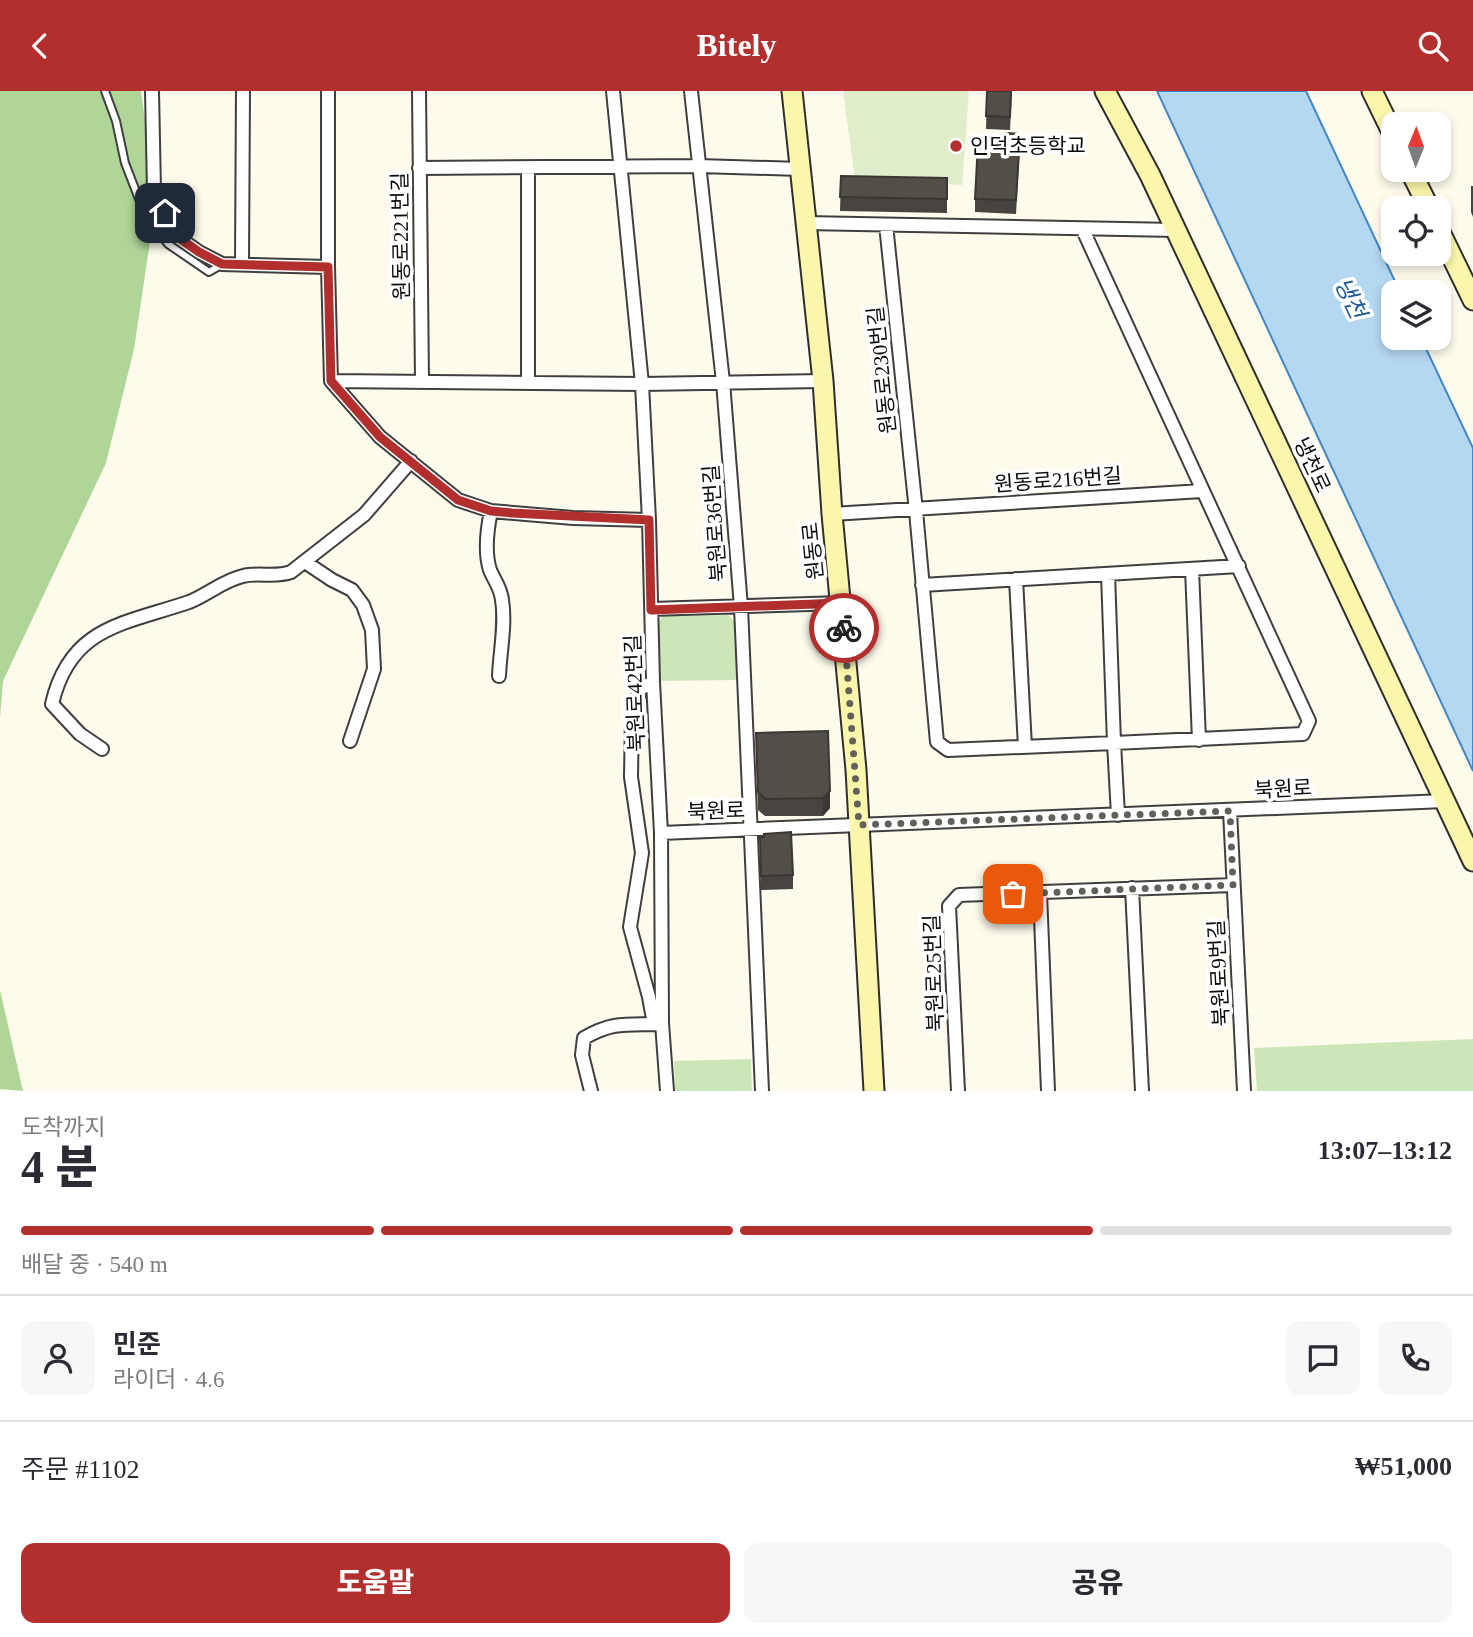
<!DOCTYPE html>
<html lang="ko">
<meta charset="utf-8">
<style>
:root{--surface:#fff;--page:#f7f7f7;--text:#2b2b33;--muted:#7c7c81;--line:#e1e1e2;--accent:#b22f2e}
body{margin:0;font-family:"Times New Roman","Noto Sans KR",serif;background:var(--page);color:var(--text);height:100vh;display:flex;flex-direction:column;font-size:26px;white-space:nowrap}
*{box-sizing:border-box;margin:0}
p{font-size:23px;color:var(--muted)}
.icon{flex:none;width:38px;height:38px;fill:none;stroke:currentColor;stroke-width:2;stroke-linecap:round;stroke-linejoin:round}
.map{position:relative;height:1000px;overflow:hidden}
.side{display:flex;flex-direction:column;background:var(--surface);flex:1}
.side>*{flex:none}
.needle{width:46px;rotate:1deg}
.controls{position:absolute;left:1381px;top:21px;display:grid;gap:14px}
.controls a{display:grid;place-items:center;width:70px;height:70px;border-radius:14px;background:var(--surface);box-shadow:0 4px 10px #0003;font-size:35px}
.pin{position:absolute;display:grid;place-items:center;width:60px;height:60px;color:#fff;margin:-30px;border-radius:14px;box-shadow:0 4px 10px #0006}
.courier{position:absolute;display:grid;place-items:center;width:70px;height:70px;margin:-35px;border:5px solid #b22f2e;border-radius:50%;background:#fff;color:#222;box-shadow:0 2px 9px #0007}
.head em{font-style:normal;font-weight:800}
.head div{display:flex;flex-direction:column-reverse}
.head{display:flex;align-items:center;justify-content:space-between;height:119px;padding:0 21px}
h1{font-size:46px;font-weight:800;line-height:52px}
.bar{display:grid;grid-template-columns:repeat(4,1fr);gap:10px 7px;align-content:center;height:84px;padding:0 21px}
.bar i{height:9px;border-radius:5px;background:var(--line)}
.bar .selected{background:var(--accent)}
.bar p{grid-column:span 4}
.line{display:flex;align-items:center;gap:18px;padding:0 21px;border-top:2px solid var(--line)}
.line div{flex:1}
.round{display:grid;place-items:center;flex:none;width:74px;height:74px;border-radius:14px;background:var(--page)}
.button{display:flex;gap:14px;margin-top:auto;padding:14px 21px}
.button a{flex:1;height:80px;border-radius:14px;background:var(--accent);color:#fff;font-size:28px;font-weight:800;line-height:80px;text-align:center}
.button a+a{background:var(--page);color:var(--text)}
header{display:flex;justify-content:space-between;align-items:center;height:91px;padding:0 21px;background:var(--accent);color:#fff;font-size:32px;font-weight:800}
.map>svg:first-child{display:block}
</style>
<header><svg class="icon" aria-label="back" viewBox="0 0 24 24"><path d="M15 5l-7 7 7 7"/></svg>Bitely<svg class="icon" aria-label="search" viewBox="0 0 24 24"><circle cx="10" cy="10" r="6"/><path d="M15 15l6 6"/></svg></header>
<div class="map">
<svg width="1473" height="1000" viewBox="0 0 1473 1000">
<rect width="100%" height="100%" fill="#fefbec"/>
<path fill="#cde6b8" d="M 728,524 L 736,532 L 738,589 L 658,590 L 658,532 L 662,525 Z
M 1473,948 L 1473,1000 L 1257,1000 L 1254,957 Z
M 751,968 L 752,1000 L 675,1000 L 674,970 Z"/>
<path fill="#b0d599" d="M 0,0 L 141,0 L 156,110 L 134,258 L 106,372 L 3,590 L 0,627 Z
M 0,899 L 23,1000 L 0,998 Z"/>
<path fill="#dfedca" d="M 843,0 L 969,0 L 962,94 L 855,88 Z"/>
<path fill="#b4d7f2" stroke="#4087c4" stroke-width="2" d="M 1157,0 L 1306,0 L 1400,201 L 1393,201 L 1393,247 L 1421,247 L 1473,357 L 1473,680 Z"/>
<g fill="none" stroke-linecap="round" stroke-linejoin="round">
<defs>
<path id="lane" d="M 105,0 L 116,30 L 125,72 L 144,121 L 168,153 L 209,181 L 221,174"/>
<path id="street" d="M 152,0 L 154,99 L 176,145 L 199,161 L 222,173 L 328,176 L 331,290 L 642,293 L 823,290
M 419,0 L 422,290
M 613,0 L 642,293 L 649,429 L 653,591 L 661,742 L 662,932 L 667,1000
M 691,0 L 723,291 L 741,516 L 762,1000
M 419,77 L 699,75 L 800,78
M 528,77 L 528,291
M 805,132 L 1176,139
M 886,134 L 916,420 L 937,651 L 948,659 L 1114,652 L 1108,483
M 1083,139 L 1309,630 L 1303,643 L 1114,652 L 1118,724
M 242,172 L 243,0
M 328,176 L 328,0
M 331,290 L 380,346 L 458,409 L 491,420 L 573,427 L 649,429
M 491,420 C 487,439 484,460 490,479 C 494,489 501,497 502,509 C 506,533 500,560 499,585
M 832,423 L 1202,400
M 305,471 L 332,489 L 352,499 L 363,514 L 372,539 L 374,578 L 350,650
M 1192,478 L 1199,649
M 1016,488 L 1025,656
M 922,494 L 1239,475
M 651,518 L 842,512
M 653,591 L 640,598 L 632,624 L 631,686 L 642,762 L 630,836 L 649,906 L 654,933
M 102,658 L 80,643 L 52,613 C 70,535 125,533 189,511 C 207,504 224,489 243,485 C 259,481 275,487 291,481 L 364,424 L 411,370
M 1230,720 L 1244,1000
M 661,742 L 1445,710
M 1132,797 L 1142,1000
M 1040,802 L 1048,1000
M 591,1000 L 582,964 L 584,947 C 614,930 627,934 659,933
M 958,1000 L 949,815 L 959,804 L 1233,794"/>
<path id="secondary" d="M 792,0 L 823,290 L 832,423 L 856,679 L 874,1000
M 1105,0 L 1150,84 L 1473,770
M 1372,0 L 1393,43
M 1410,79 L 1429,117
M 1438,137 L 1473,209"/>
</defs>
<use href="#lane" stroke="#3f3f3f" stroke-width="10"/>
<use href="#street" stroke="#3f3f3f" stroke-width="16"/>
<use href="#secondary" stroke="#2e2e2e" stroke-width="23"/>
<use href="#lane" stroke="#fff" stroke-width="6"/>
<use href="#street" stroke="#fff" stroke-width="12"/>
<use href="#secondary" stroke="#faf6ab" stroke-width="19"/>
</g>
<path fill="#48433f" d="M 987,0 L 1012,0 L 1010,39 L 986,38 Z
M 1020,56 L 1016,123 L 975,121 L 975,108 Z
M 841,85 L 947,87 L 947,122 L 840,120 Z
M 1471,95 L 1473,95 L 1473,126 L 1471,121 Z
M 828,640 L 830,717 L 823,725 L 765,725 L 758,719 L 756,659 Z
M 760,759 L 793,784 L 793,798 L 761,799 Z"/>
<path fill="#3b3733" d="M 830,700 L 830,717 L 823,725 L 823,707 Z"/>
<path fill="#544e49" stroke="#3b3733" stroke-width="2" d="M 987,0 L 1011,0 L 1010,26 L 986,25 Z
M 1006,42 L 1020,43 L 1016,109 L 975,108 L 978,51 L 1005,52 Z
M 841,85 L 947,87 L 947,108 L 840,106 Z
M 828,640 L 830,700 L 823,707 L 765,708 L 758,701 L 756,642 Z
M 791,741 L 793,784 L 761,785 L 760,746 L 764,746 L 764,743 Z"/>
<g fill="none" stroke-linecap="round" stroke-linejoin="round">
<path stroke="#61605a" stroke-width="7" stroke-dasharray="0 12.6" d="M 844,537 L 859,734 L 1230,720 L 1233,794 L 1013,803"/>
<path stroke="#b22f2e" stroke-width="9" d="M 165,122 L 176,145 L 199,161 L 222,173 L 328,176 L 331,290 L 380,346 L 458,409 L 491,420 L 512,422 L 649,429 L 651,519 L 842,512 L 844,537"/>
</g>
<circle fill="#b22f2e" stroke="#fff" stroke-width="2.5" cx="956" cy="55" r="7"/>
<g text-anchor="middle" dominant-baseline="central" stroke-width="7" stroke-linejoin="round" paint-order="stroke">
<g font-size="21" fill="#0c0c0c" stroke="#fff" text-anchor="start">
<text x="970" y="55">인덕초등학교</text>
</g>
<g font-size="21" fill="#0c0c0c" stroke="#fff">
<text transform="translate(401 145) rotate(-91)">원동로221번길</text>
<text transform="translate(882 279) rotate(-96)">원동로230번길</text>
<text transform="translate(1312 374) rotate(65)">냉천로</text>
<text transform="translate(1058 389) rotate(-4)">원동로216번길</text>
<text transform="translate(715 432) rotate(-94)">북원로36번길</text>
<text transform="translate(813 460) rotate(-96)">원동로</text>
<text transform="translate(635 602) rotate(-92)">북원로42번길</text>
<text transform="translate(1283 698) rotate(-3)">북원로</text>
<text transform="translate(716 720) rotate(-2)">북원로</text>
<text transform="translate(934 882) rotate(-92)">북원로25번길</text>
<text transform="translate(1219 882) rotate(-93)">북원로9번길</text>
</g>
<g font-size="23" font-style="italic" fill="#1e5a95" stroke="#fff">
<text transform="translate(1350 207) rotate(64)">냉천</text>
</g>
</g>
</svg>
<div class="controls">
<a><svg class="needle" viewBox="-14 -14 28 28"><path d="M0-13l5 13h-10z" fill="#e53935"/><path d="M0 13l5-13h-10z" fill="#7c7c81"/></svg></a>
<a><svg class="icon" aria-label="locate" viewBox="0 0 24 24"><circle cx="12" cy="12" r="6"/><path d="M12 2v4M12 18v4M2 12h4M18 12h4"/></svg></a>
<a><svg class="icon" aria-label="layers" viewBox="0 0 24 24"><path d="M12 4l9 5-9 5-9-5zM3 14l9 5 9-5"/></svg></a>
</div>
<div class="pin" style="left:1013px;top:803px;background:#ea580c"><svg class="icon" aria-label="bag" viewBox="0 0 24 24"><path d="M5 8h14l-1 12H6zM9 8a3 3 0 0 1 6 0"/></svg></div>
<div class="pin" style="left:165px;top:122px;background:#1f2937"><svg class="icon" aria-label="home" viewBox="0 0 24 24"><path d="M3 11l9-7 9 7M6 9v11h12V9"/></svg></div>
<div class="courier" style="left:844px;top:537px"><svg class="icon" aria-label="bike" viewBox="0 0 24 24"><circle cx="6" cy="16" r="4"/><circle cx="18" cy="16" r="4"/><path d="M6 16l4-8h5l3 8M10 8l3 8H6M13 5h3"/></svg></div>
</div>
<section class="side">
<div class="head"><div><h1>4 분</h1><p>도착까지</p></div><em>13:07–13:12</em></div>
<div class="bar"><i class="selected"></i><i class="selected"></i><i class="selected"></i><i></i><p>배달 중 · 540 m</p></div>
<div class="line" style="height:126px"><a class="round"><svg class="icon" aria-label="person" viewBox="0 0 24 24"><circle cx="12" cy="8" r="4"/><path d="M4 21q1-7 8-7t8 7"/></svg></a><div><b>민준</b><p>라이더 · 4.6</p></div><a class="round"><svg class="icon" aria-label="chat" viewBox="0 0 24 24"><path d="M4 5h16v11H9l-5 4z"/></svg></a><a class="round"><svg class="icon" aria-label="phone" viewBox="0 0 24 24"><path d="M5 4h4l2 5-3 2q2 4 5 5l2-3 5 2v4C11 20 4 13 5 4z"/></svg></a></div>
<div class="line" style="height:91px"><div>주문 #1102</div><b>₩51,000</b></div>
<div class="button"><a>도움말</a><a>공유</a></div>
</section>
